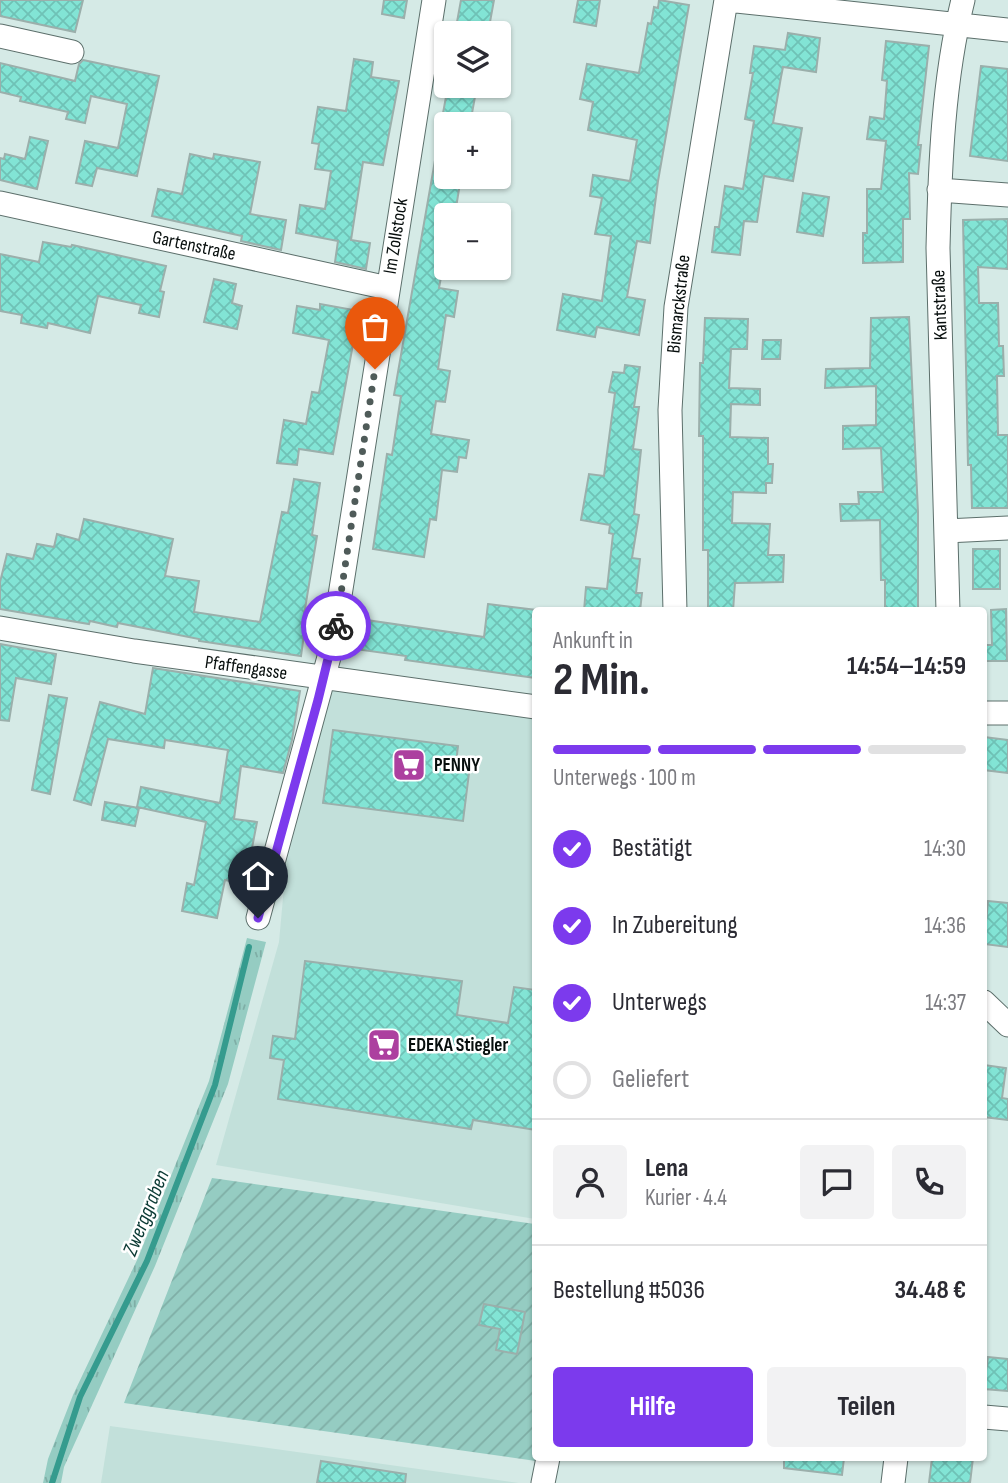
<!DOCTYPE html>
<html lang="de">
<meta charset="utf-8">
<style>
:root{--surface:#fff;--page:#f2f2f3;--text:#2b2b33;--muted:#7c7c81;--line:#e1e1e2;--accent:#7c3aed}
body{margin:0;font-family:"Sofia Sans Condensed",sans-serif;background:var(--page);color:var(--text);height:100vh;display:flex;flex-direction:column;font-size:26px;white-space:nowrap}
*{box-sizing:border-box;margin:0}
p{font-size:23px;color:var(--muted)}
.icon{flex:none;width:38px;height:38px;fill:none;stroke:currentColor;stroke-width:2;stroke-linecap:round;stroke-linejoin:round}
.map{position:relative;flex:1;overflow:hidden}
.details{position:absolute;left:532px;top:607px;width:455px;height:854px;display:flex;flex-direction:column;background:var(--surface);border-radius:7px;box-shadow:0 2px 5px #0004}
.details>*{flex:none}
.buttons{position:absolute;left:434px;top:21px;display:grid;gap:14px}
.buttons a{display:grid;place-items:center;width:77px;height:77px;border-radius:7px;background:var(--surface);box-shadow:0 2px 5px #0004;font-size:35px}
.pin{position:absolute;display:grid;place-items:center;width:60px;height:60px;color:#fff;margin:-72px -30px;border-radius:50% 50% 50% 0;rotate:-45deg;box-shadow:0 0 7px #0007}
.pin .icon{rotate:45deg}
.courier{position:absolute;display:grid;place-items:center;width:70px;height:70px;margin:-35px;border:5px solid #7c3aed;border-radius:50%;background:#fff;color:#222;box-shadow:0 2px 9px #0007}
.headline em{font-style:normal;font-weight:700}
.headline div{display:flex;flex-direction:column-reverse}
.headline{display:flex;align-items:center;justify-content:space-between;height:119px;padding:0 21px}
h1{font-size:46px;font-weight:700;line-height:52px}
.bar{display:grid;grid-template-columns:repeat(4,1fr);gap:10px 7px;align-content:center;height:84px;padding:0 21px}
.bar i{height:9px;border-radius:5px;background:var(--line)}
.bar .current{background:var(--accent)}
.bar p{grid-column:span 4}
.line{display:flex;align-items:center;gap:18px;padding:0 21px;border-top:2px solid var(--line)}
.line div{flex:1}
.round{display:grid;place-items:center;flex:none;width:74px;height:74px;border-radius:7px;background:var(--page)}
ol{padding:0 21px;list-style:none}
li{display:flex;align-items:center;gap:21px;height:77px}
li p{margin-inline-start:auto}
li .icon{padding:7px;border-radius:50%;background:var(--accent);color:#fff;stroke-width:4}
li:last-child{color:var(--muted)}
li i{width:38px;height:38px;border:4px solid var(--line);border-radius:50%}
.action{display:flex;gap:14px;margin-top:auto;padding:14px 21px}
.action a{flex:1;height:80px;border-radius:7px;background:var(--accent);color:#fff;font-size:28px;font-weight:700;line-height:80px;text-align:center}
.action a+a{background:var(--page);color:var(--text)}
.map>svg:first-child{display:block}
</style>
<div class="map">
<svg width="1008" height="1483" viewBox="0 0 1008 1483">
<defs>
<pattern id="grass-tufts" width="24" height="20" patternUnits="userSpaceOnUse" patternTransform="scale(1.75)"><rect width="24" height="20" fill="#95ccc2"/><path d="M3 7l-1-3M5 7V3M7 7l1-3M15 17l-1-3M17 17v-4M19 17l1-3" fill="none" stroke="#7faea6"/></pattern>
<pattern id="garden-furrows" width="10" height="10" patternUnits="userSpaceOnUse" patternTransform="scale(1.75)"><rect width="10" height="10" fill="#95ccc2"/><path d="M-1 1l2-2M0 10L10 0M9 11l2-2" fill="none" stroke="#7faea6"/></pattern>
<pattern id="building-cross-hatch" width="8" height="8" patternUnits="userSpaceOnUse" patternTransform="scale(1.75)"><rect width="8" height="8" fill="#82e4d5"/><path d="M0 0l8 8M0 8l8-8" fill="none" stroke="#6fc2b6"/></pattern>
</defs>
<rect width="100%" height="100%" fill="#d5eae6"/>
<path fill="#c2e0da" d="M 332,685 L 535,716 L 535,1219 L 216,1165 L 279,942 L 286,865 Z
M 110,1426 L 519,1483 L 101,1483 Z"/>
<path fill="url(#grass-tufts)" d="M 247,938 L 266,942 L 228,1084 L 155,1266 L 64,1467 L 61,1483 L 43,1483 L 48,1459 L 73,1395 L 138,1258 L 209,1081 Z"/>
<path fill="url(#garden-furrows)" d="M 212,1178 L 535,1224 L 536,1458 L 543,1458 L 543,1462 L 124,1403 Z"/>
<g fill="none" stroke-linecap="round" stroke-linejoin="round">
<path stroke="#359b8e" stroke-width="6" d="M 52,1483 L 80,1397 L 147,1261 L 215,1085 L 249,947"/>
</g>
<path fill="url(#building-cross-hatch)" stroke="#9bafab" stroke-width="2" d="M 0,0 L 83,0 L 75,32 L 0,16 Z
M 384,0 L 407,0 L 404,18 L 382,14 Z
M 461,0 L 494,0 L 488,33 L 455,33 Z
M 578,0 L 600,0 L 596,26 L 574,22 Z
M 659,0 L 689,5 L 658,181 L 650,243 L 637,241 L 627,297 L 645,300 L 639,335 L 597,327 L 595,337 L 557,330 L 563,294 L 602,301 L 611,236 L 595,234 L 602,198 L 590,196 L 593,175 L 630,181 L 637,140 L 588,130 L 593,102 L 580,99 L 587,64 L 639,73 L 648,23 L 651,24 L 654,7 L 658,8 Z
M 788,33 L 820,38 L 816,72 L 783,67 L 781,77 L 773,123 L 802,128 L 793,181 L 764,176 L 757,222 L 744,221 L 740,255 L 712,252 L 715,227 L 719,227 L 725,186 L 743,189 L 754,121 L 745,119 L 753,73 L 750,73 L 754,46 L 785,50 Z
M 886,41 L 929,46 L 918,145 L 921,145 L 918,174 L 909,173 L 910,219 L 903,219 L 903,262 L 863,263 L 863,233 L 867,233 L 867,189 L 881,189 L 886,141 L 867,139 L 870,117 L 884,119 L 887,81 L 882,80 Z
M 354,59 L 373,62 L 371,77 L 399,81 L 383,165 L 363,162 L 351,240 L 370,243 L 366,269 L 335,262 L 338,241 L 296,233 L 300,205 L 325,209 L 331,171 L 315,169 L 319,144 L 312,143 L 318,107 L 346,111 Z
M 83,60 L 159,76 L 137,176 L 97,168 L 92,186 L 76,183 L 85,141 L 118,148 L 127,104 L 91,96 L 85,123 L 66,119 L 68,112 L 20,101 L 21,97 L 0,92 L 0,63 L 75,81 L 79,64 Z
M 981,66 L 1008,69 L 1008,161 L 970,156 Z
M 448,86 L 477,86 L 470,124 L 441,124 Z
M 30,137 L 48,141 L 37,189 L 0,180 L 0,158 L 4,159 L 5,154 L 25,159 Z
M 438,143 L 446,144 L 446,177 L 461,177 L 455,214 L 446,212 L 446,250 L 439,288 L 458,291 L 454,317 L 446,315 L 438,369 L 450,371 L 445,402 L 436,401 L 431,434 L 469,440 L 466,458 L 459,457 L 457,472 L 442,470 L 436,520 L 430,519 L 424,557 L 373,549 L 387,454 L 392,455 L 401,396 L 394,395 Z
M 190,154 L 213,159 L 214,154 L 260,162 L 250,214 L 286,220 L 281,250 L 241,241 L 242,236 L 152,216 L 158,189 L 182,194 Z
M 803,193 L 829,197 L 823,236 L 797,232 Z
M 1008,219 L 1008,269 L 978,267 L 979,303 L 998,303 L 999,346 L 1003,346 L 1004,376 L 997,376 L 998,435 L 1008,435 L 1008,508 L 972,508 L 971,465 L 968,465 L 963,220 Z
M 43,242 L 71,247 L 72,245 L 166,266 L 160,291 L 164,292 L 159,317 L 139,313 L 141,305 L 98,296 L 90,333 L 48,323 L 47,328 L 21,323 L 22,315 L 0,311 L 0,254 L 39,262 Z
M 214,279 L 236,284 L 232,303 L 242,306 L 237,329 L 204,322 Z
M 320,304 L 359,311 L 333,454 L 299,449 L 297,465 L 277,463 L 284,420 L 306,424 L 312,392 L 319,393 L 329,340 L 293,333 L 297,306 L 320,310 Z
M 909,317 L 918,512 L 918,611 L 885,611 L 885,580 L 881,580 L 880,520 L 841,521 L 840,504 L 859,504 L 858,492 L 883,492 L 881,448 L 843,449 L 843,426 L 876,425 L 876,386 L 825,388 L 826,369 L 870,368 L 871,318 Z
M 705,318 L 748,319 L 747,349 L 731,349 L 729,388 L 760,389 L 760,405 L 731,404 L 730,437 L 768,438 L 768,464 L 773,464 L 772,483 L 766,483 L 766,493 L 733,492 L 732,523 L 770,524 L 768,555 L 784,555 L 783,582 L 735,583 L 733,611 L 708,611 L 708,550 L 703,550 L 703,436 L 699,436 L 700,363 L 703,363 Z
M 763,340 L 781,340 L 780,359 L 762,359 Z
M 625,365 L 640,367 L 634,407 L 639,407 L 633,449 L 641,450 L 634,514 L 639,515 L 632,558 L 640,559 L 636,593 L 642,593 L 640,611 L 584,611 L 586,587 L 607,589 L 613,534 L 609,533 L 610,525 L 581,520 L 589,474 L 604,476 L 615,393 L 609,392 L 613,372 L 624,373 Z
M 294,479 L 320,483 L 312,535 L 317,536 L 302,627 L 305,627 L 301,656 L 199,641 L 199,639 L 118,623 L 117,627 L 90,621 L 89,624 L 0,609 L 0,582 L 7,554 L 33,559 L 37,544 L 54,547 L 57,534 L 79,540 L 84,519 L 173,539 L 165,576 L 199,581 L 194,612 L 260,622 L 282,512 L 288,513 Z
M 973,549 L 1000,549 L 1000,589 L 973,589 Z
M 488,604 L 536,610 L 536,678 L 405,660 L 406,656 L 362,650 L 366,620 L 484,637 Z
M 1006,609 L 1007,661 L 984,661 L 984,645 L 992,645 L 991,610 Z
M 0,644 L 56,654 L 51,684 L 16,678 L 9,721 L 0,720 Z
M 153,668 L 300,691 L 292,740 L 283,773 L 241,766 L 234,819 L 257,822 L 245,884 L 225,880 L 217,918 L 182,911 L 187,883 L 194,885 L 206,822 L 137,807 L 141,787 L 220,803 L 228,750 L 165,740 L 164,748 L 108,739 L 91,805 L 74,800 L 100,702 L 145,714 Z
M 49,695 L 67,698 L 50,794 L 32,790 Z
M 333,730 L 458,746 L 456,763 L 470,765 L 463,821 L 323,803 Z
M 984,737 L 1008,740 L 1008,773 L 984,770 Z
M 105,802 L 139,808 L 135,826 L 102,820 Z
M 988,901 L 1008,903 L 1008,947 L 984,944 Z
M 305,961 L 462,981 L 457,1015 L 508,1023 L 514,987 L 536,990 L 536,1130 L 473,1120 L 471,1129 L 278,1099 L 284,1060 L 270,1058 L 273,1036 L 295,1039 Z
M 984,1065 L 1006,1068 L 1002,1098 L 1008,1099 L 1008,1120 L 984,1117 Z
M 484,1304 L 525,1312 L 517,1354 L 496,1350 L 500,1329 L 479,1325 Z
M 988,1357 L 1008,1359 L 1008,1391 L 984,1389 L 984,1371 L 986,1371 Z
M 784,1458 L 844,1458 L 842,1475 L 784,1468 Z
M 932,1458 L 973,1458 L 970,1483 L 929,1483 Z
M 321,1461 L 406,1474 L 405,1483 L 317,1483 Z"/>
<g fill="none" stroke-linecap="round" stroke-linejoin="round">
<defs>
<path id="minor" d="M 727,0 L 1008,30
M 0,36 L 72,52
M 939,190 L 1008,195
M 0,203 L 388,288
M 946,531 L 1008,528
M 675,611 L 670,410 L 676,307 L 726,0
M 948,611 L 938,248 C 940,166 943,80 963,0
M 0,628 L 134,651 L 536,707
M 984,713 L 1008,713
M 258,918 L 332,646 L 434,0
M 984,1002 L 1008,1025
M 984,1417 L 1008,1419
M 543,1483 L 548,1458
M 893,1483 L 896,1458"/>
</defs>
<use href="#minor" stroke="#5c6f6b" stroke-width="25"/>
<use href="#minor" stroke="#fff" stroke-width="23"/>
</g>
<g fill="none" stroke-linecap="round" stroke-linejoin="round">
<path stroke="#4f5b59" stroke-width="7" stroke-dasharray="0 12.6" d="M 336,626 L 375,369"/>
<path stroke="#7c3aed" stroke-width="9" d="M 258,918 L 318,700 L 336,626"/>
</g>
<defs>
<symbol id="supermarket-square" viewBox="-11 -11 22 22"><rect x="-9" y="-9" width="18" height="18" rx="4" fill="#ac409f" stroke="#fff"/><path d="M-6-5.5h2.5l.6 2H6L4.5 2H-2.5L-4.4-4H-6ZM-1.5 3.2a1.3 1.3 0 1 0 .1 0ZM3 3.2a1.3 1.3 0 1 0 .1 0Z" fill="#fff"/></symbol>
</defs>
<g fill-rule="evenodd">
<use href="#supermarket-square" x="390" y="746" width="38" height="38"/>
<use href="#supermarket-square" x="365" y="1026" width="38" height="38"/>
</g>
<g text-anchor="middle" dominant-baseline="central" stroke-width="5" stroke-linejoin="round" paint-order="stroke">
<g font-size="19" fill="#070e0d" stroke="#fff">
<text transform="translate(396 236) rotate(-81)">Im Zollstock</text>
<text transform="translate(194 246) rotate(12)">Gartenstraße</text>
<text transform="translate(679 304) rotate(-84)">Bismarckstraße</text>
<text transform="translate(940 305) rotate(-92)">Kantstraße</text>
<text transform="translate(246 668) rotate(8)">Pfaffengasse</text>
</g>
<g font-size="19" font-weight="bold" fill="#070e0d" stroke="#fff" text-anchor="start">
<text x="434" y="765">PENNY</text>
<text x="408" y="1045">EDEKA Stiegler</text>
</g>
<g font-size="21" font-style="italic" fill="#0a3933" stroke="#fff">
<text transform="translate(146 1213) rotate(-68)">Zwerggraben</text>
</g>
</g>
</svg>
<div class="buttons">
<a><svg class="icon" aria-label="layers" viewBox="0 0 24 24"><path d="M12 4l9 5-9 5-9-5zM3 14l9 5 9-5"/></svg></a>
<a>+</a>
<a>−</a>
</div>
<div class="pin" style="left:375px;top:369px;background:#ea580c"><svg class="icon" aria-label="bag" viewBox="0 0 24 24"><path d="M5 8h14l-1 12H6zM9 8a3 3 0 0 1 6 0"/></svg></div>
<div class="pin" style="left:258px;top:918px;background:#1f2937"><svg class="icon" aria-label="home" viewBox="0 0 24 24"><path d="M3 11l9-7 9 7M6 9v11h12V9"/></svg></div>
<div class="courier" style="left:336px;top:626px"><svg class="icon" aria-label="bike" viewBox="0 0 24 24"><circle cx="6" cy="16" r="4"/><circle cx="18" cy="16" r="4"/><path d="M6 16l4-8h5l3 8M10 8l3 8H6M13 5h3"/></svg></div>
<section class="details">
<div class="headline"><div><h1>2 Min.</h1><p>Ankunft in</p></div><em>14:54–14:59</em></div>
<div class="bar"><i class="current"></i><i class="current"></i><i class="current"></i><i></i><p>Unterwegs · 100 m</p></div>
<ol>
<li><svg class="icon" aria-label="check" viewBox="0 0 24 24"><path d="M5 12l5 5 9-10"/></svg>Bestätigt<p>14:30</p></li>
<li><svg class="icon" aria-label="check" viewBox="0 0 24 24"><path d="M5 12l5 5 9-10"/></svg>In Zubereitung<p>14:36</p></li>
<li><svg class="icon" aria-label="check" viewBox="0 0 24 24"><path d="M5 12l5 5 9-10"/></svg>Unterwegs<p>14:37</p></li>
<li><i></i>Geliefert</li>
</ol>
<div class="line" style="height:126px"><a class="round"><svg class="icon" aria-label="person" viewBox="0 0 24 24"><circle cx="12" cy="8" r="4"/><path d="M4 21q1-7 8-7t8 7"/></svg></a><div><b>Lena</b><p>Kurier · 4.4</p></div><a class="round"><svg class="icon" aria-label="chat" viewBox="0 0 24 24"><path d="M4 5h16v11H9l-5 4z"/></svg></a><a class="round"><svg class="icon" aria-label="phone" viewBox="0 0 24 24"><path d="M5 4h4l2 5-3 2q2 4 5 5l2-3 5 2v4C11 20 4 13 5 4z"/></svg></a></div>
<div class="line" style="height:91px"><div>Bestellung #5036</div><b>34.48 €</b></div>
<div class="action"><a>Hilfe</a><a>Teilen</a></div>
</section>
</div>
